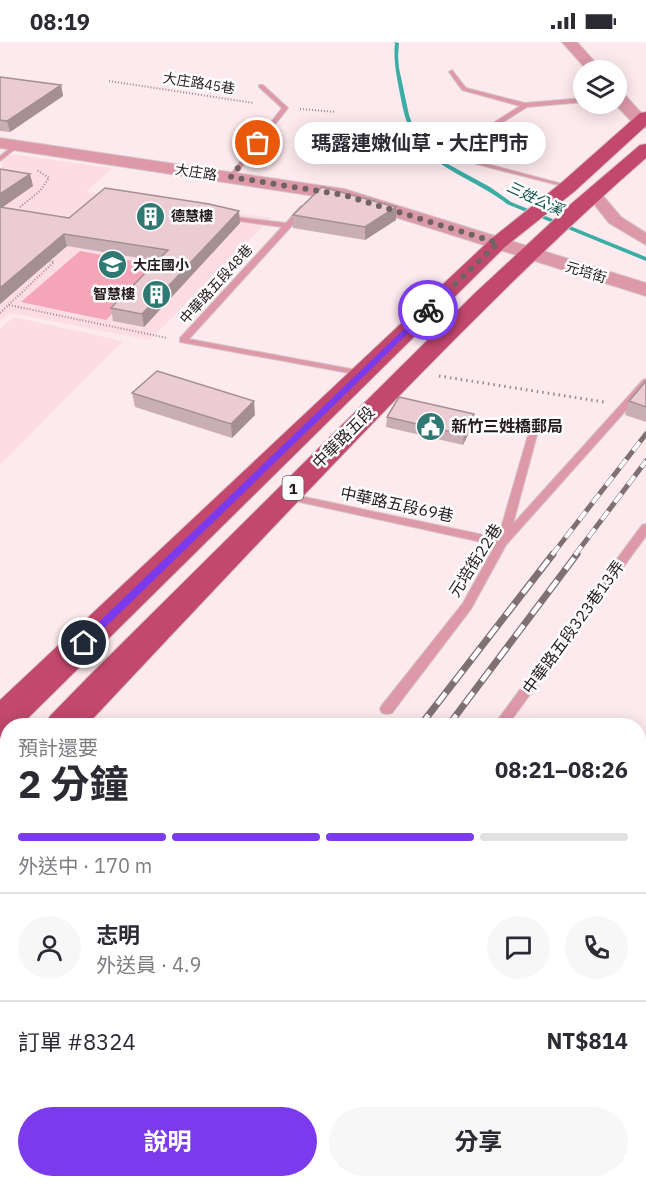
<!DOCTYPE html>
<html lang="zh-TW">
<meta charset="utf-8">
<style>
:root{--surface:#fff;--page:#f7f7f7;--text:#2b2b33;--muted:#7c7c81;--line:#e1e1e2;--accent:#7c3aed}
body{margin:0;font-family:"IBM Plex Sans","Noto Sans TC",sans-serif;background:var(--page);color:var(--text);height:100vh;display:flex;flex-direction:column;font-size:22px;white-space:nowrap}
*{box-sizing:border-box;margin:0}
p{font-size:20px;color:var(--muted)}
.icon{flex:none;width:33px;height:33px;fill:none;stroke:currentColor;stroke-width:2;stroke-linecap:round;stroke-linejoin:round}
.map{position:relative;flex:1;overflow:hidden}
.details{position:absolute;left:0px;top:676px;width:646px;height:470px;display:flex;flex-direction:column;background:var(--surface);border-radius:24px 24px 0 0;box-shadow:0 3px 15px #0003}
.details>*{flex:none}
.tools{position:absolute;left:573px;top:18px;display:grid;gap:12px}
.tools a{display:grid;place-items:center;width:54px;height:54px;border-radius:50%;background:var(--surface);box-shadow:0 3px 15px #0003;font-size:30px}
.pin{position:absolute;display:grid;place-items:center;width:51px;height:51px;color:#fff;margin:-26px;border:3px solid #fff;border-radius:50%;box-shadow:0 2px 6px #0007}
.courier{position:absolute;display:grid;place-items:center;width:60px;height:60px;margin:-30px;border:4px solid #7c3aed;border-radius:50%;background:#fff;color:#222;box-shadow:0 2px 8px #0007}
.bubble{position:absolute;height:42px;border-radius:21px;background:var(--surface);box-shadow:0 3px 15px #0003;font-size:20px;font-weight:700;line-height:42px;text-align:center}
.headline em{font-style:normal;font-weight:700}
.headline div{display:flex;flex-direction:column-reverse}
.headline{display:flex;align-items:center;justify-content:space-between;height:102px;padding:0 18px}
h1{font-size:39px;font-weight:700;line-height:45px}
.bar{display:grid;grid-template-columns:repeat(4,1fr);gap:9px 6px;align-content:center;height:72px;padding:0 18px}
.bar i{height:8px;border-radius:4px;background:var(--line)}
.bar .on{background:var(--accent)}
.bar p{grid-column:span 4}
.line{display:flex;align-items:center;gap:15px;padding:0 18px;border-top:2px solid var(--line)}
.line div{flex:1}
.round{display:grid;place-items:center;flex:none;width:63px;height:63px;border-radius:32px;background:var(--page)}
.primary-button{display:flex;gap:12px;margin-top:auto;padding:12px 18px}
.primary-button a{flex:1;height:69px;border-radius:36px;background:var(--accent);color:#fff;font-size:24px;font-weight:700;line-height:69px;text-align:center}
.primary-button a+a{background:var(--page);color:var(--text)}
.status{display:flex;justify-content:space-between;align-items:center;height:42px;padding:0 30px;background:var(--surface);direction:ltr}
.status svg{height:16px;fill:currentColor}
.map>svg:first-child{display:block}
</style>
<div class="status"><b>08:19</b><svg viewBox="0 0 49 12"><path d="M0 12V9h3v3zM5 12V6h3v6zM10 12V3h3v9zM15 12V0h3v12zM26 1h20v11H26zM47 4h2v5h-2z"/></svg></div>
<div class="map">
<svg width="646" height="1145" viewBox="0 0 646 1145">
<rect width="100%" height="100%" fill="#fdeaee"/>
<path fill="#fddde3" d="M 2,111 L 112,126 L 86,150 L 271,176 L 150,298 L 11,271 L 0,279 Z
M 14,275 L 123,299 L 0,423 L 0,287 Z"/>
<path fill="#f5a5b8" d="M 80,209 L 160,224 L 106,278 L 21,260 Z"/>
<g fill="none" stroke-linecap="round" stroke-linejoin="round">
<path fill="#3aada4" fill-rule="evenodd" d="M 393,0 L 399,1 L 398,14 L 399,26 L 409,73 L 417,95 L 426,105 L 446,121 L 490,145 L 511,160 L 646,215 L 646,219 L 507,162 C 481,141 430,124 414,96 C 406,83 403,67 400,52 C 397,35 393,19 395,1 Z
M 639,911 L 646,914 L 646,925 L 639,922 Z"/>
<defs>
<path id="service" d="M 452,28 L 466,46 L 525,61 L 584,56 L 584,60 L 527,65 L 463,105 L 480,120 L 570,144 L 570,146 L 476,122 L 457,106 L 457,104 L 520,64 L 462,48 L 449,30 Z
M 259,43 L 263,43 L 288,66 L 233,136 L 229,136 L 229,134 L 282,66 L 259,45 Z
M 14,103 L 19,104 L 0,119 L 0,114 Z
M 301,164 L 308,166 L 189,297 L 362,329 L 365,330 L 365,334 L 180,300 L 180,296 L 282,185 L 231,178 L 228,178 L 228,174 L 286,181 Z
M 646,337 L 646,346 L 506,503 L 471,567 L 392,671 L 387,672 L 382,671 L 380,667 L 382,663 L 463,561 L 495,503 L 286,457 L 281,454 L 282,452 L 286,451 L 498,496 L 533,376 L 536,375 L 541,378 L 513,482 L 643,338 Z
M 646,482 L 646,494 L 507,684 L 493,684 L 642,483 Z
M 168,1138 L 188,1138 L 185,1145 L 166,1145 Z"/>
<path id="minor" d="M 593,146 L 598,148 L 621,175 L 646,191 L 646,203 L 609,181 L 585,151 Z"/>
<path id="tertiary" d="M 562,0 L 577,0 L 602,28 L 587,28 Z
M 616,48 L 622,50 L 646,76 L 646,86 L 634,82 L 615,62 Z
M 0,96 L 344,147 L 646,241 L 646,254 L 341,158 L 0,106 Z"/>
<path id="primary" d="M 646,70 L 646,84 L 575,149 L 505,205 L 20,684 L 8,684 L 8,693 L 0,696 L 0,658 L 491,197 L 561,141 L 640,71 Z
M 646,102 L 646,116 C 559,192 478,273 398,355 C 293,464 189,574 86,684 L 45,684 L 50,674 L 91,632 L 475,251 L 572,161 L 640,103 Z
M 8,724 L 8,761 L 0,764 L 0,726 Z"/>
</defs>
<use href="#service" stroke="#d6c5c8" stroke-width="2"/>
<use href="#minor" stroke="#d6c5c8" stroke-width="2"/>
<use href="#tertiary" stroke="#d6c5c8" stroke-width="2"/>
<use href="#primary" stroke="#d6c5c8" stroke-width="2"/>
<path stroke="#97898c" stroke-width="2" stroke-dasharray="1 2" stroke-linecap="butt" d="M 109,39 L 254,61
M 300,67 L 336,70
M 20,165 L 40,149 L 49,136 L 37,128
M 9,263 L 167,296
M 0,271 L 54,220 L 45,218"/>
<path stroke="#97898c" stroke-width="3" stroke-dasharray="1.5 4" stroke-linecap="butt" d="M 439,334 L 604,360"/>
<use href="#service" fill="#de99a9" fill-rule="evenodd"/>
<use href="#minor" fill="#de99a9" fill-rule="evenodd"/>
<use href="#tertiary" fill="#de99a9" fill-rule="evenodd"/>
<use href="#primary" fill="#c3486e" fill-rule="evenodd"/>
<defs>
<path id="rail-far2" d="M 552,513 L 646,392
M 575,513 L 646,419"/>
<path id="rail-far1" d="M 420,684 L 553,512
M 448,684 L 577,512"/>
<path id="rail" d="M 66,1145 L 71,1138
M 106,1145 L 111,1138"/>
</defs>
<use href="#rail-far2" stroke="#7e7073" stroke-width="5"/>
<use href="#rail-far1" stroke="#7e7073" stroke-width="7"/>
<use href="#rail" stroke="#7e7073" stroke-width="8"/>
<use href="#rail-far2" stroke="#fdfdfd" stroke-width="4" stroke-dasharray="11" stroke-linecap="butt"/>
<use href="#rail-far1" stroke="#fdfdfd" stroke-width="4.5" stroke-dasharray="14" stroke-linecap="butt"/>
<use href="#rail" stroke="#fdfdfd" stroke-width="6" stroke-dasharray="19" stroke-linecap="butt"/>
</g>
<path fill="#c9afb5" d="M 0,35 L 61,43 L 63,54 L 10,90 L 0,89 Z
M 0,127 L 30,132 L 33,144 L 1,166 L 69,176 L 240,181 L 144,285 L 113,279 L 111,266 L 157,219 L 67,204 L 0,262 Z
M 396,165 L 396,178 L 365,198 L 293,186 L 293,173 Z
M 646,339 L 646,380 L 625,373 L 629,359 Z
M 132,351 L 255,373 L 232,396 L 135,365 Z
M 387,375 L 473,382 L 463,403 L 386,385 Z
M 8,778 L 8,857 L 0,846 L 0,787 Z
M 8,885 L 8,1041 L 0,1038 L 0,892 Z"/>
<path fill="#a48f93" d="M 61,43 L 63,54 L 10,90 L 7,79 Z
M 30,132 L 33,144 L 0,167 L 0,152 Z
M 396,165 L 396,178 L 365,198 L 365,185 Z
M 239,169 L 240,181 L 144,285 L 142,272 Z
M 64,192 L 67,204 L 0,262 L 0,246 Z
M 254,359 L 255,373 L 232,396 L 231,382 Z
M 474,372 L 473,382 L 463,403 L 464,393 Z"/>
<path fill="#eaccd2" stroke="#a48f93" stroke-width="1.5" d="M 0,35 L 61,43 L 7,79 L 0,78 Z
M 0,127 L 30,132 L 0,152 Z
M 322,145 L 396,165 L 365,185 L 293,173 Z
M 105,146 L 209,162 L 239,169 L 142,272 L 111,266 L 168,208 L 64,192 L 0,246 L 0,165 L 69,176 Z
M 157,329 L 254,359 L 231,382 L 132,351 Z
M 646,339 L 646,365 L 629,359 Z
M 399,355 L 474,372 L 464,393 L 387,375 Z
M 8,778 L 8,854 L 0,843 L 0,787 Z
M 8,885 L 8,1032 L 0,1029 L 0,892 Z"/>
<path fill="#7c3aed" d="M 426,266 L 432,268 L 87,603 L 80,603 L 80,598 Z"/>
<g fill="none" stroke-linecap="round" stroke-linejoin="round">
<path stroke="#706366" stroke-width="6" stroke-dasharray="0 10.8" d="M 258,101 L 231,135 L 344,153 L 498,201 L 428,268"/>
</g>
<defs>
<symbol id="building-disc" viewBox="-11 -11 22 22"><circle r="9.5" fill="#307872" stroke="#fdfdfd"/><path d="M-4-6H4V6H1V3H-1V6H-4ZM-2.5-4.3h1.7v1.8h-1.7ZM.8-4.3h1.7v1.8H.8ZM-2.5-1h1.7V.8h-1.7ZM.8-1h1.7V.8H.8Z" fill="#fff"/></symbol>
<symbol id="school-disc" viewBox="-11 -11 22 22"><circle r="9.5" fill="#307872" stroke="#fdfdfd"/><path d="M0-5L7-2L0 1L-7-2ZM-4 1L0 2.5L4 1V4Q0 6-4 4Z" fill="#fff"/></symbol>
<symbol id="civic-disc" viewBox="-11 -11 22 22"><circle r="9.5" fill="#307872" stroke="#fdfdfd"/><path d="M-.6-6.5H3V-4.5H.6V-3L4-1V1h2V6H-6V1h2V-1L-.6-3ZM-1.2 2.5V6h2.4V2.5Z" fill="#fff"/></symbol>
</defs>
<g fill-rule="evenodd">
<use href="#building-disc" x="134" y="158" width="33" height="33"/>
<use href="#school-disc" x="96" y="206" width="33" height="33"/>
<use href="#building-disc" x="140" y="236" width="33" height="33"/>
<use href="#civic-disc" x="414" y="368" width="33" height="33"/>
</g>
<g text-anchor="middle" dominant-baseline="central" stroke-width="5" stroke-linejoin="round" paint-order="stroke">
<g font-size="14" fill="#241a1c" stroke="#fdfdfd">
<text transform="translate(199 41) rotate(9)">大庄路45巷</text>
<text transform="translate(196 130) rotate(9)">大庄路</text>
<text transform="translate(586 230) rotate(17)">元培街</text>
<text transform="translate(216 242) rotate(-48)">中華路五段48巷</text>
</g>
<g font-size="14" font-weight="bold" fill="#241a1c" stroke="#fdfdfd" text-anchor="start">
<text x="171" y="174">德慧樓</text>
<text x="133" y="223">大庄國小</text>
<text x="135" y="252" text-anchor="end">智慧樓</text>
</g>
<g font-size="15" font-style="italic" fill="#10524d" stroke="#fdfdfd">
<text transform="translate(535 156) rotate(25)">三姓公溪</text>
</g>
<rect fill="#fdfdfd" stroke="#655e60" stroke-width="1.5" x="282.5" y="434" width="21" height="24" rx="4.5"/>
<g font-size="15" font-weight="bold" fill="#241a1c">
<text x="293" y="446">1</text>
</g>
<g font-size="16" font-weight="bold" fill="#241a1c" stroke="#fdfdfd" text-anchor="start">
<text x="451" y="384">新竹三姓橋郵局</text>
</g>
<g font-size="16" fill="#241a1c" stroke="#fdfdfd">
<text transform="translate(343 395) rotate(-45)">中華路五段</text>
<text transform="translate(397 462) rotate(12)">中華路五段69巷</text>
<text transform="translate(475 518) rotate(-57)">元培街22巷</text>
<text transform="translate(573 585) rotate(-54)">中華路五段323巷13弄</text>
</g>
</g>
</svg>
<div class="tools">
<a><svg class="icon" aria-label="layers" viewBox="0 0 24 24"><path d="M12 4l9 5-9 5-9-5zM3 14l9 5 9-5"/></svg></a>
</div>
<div class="pin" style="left:258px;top:101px;background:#ea580c"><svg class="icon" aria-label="bag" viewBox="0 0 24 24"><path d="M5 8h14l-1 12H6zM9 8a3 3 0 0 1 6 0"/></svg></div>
<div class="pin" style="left:84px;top:601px;background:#1f2937"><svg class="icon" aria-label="home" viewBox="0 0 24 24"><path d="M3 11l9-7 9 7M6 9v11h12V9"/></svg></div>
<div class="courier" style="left:428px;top:268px"><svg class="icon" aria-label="bike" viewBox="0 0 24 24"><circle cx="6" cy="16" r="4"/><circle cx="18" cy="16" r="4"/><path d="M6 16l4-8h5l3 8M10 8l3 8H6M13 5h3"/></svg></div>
<div class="bubble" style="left:294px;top:80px;width:252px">瑪露連嫩仙草 - 大庄門市</div>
<section class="details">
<div class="headline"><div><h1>2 分鐘</h1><p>預計還要</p></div><em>08:21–08:26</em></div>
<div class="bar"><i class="on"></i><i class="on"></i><i class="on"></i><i></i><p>外送中 · 170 m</p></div>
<div class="line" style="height:108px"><a class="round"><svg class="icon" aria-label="person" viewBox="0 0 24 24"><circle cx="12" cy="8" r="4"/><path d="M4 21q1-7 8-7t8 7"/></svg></a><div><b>志明</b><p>外送員 · 4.9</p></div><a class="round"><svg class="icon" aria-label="chat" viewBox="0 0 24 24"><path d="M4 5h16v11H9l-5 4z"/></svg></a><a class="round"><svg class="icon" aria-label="phone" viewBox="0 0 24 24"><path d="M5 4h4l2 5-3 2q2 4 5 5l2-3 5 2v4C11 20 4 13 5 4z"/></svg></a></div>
<div class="line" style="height:78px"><div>訂單 #8324</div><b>NT$814</b></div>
<div class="primary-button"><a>說明</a><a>分享</a></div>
</section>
</div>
